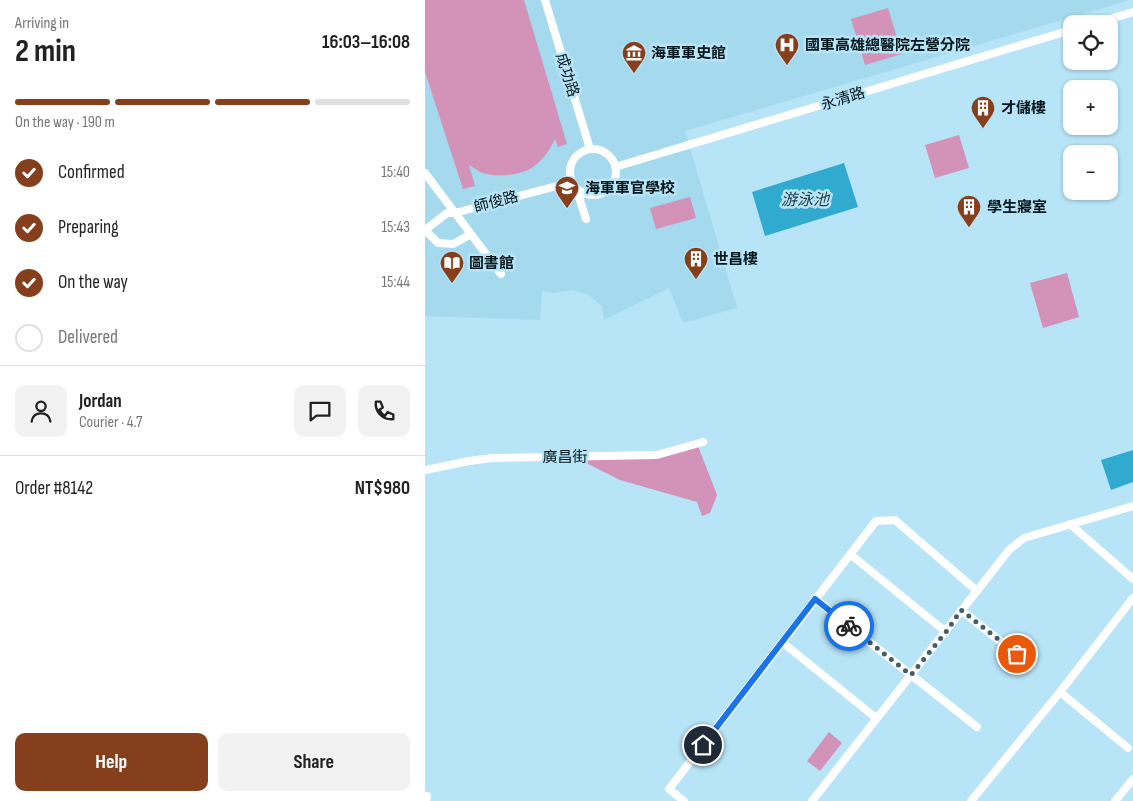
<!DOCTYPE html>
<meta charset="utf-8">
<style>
:root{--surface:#fff;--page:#f2f2f2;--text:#222;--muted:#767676;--line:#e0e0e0;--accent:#863f1d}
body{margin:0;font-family:"Sofia Sans Condensed","Noto Sans TC",sans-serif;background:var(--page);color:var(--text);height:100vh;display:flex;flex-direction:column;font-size:19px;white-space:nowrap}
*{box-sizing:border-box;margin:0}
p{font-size:16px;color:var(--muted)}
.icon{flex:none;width:28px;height:28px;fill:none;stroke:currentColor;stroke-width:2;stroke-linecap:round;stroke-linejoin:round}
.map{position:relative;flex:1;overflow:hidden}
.drawer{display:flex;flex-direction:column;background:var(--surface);width:425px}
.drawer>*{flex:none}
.buttons{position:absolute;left:638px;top:15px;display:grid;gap:10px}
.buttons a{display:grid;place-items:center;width:55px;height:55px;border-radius:10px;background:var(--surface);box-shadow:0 1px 4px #0004;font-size:25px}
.pin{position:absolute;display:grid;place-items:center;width:42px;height:42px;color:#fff;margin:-21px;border:2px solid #fff;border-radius:50%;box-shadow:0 1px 5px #0007}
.courier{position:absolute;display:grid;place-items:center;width:50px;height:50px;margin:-25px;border:4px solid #1a73e8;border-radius:50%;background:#fff;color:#222;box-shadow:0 1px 6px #0007}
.head em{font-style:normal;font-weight:700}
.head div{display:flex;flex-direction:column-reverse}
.head{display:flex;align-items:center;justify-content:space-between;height:85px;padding:0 15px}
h1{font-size:32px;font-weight:700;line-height:38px}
.bar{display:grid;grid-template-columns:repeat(4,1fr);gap:8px 5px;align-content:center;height:60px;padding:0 15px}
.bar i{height:6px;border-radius:4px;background:var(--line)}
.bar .current{background:var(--accent)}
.bar p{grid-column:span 4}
.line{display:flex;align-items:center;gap:12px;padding:0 15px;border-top:1px solid var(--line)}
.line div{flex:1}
.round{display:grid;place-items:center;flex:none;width:52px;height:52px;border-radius:10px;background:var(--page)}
ol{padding:0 15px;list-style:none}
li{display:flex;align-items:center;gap:15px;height:55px}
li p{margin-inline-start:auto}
li .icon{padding:5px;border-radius:50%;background:var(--accent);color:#fff;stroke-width:4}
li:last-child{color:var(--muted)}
li i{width:28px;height:28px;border:2px solid var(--line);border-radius:50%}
.action{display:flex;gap:10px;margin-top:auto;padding:10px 15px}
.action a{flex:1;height:58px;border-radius:10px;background:var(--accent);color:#fff;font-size:20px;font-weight:700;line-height:58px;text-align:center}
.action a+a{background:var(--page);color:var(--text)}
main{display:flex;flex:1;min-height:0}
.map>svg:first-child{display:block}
</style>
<main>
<section class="drawer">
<div class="head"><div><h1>2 min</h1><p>Arriving in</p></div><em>16:03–16:08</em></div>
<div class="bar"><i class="current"></i><i class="current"></i><i class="current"></i><i></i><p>On the way · 190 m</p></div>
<ol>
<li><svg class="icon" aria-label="check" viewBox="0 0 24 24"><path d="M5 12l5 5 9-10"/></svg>Confirmed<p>15:40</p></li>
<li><svg class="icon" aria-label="check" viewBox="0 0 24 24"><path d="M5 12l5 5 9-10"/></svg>Preparing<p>15:43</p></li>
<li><svg class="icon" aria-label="check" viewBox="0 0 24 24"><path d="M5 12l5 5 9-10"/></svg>On the way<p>15:44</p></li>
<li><i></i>Delivered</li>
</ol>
<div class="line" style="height:90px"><a class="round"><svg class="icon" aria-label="person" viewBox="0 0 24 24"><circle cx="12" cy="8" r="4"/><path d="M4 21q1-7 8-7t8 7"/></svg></a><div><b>Jordan</b><p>Courier · 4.7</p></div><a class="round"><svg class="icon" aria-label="chat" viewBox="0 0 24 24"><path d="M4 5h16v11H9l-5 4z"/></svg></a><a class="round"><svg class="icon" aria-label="phone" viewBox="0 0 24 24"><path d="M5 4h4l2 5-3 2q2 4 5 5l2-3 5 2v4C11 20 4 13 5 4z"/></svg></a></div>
<div class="line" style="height:65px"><div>Order #8142</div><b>NT$980</b></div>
<div class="action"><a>Help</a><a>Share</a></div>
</section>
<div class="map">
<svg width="708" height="801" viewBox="0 0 708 801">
<rect width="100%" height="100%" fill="#b7e4f6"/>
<path fill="#a4d9ee" d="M 0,0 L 705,0 L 260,131 L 312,308 L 258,323 L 244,288 L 179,320 L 177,306 L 164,295 L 148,290 L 129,293 L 117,291 L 115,320 L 0,316 Z"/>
<path fill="#d392b8" d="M 0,0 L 99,0 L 142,144 L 133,147 L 130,139 C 125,150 118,160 108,167 C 95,176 69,178 55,172 C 51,170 48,167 44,165 L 50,186 L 38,189 L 0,72 Z
M 463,8 L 477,54 L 440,65 L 426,19 Z
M 534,135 L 544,168 L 510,178 L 500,145 Z
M 265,197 L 271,218 L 231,229 L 225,208 Z
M 642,273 L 654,317 L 618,328 L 605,283 Z
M 273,446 L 292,495 L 285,513 L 277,516 L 272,502 L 195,480 L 153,459 L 232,458 Z
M 404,732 L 417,743 L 395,771 L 382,761 Z"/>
<path fill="#31aad0" d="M 419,163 L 433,207 L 340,236 L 327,192 Z
M 708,450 L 708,482 L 686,490 L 676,460 Z"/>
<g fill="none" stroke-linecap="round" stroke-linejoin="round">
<path stroke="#fff" stroke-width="8" d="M 120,0 L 165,149
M 668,24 L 708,12
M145 172a23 23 0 1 1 46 0a23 23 0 1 1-46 0Z
M 190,167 L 646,30
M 0,173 L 76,274
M 151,188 L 161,219
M 0,230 L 22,213 L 30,213 L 147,182
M 0,230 L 13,243 L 28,244 L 46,234
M 0,470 L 44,461 L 67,458 L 232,455 L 278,442
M 645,524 L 708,579
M 425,554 L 521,632
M 390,599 L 552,727
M 536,610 L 605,665
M 357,642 L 451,718
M 635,692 L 703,748
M 1,801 L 2,796
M 259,801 L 244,789 L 451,521 L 470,520 L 552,591
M 387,801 L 584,550 L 599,538 L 708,506
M 546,801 L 635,692 L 708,598
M 690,801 L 708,779"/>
</g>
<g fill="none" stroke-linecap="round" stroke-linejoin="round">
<path stroke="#435e68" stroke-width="5" stroke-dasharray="0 9" d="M 424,626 L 486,675 L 521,632 L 536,610 L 592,654"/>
<path stroke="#1a73e8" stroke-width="6" d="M 278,745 L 390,599 L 424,626"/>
</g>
<defs>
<symbol id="hospital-pin" viewBox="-11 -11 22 30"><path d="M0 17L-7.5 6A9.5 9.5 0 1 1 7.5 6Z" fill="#863f1d" stroke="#b7e4f6"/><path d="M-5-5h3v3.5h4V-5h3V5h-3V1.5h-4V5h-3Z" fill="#fff"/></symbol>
<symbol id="museum-pin" viewBox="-11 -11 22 30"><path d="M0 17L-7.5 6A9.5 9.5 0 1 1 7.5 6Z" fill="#863f1d" stroke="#b7e4f6"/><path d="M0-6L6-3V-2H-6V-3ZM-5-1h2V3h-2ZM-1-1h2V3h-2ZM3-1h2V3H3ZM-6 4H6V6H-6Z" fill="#fff"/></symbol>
<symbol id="building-pin" viewBox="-11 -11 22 30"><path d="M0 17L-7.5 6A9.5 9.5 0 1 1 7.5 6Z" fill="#863f1d" stroke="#b7e4f6"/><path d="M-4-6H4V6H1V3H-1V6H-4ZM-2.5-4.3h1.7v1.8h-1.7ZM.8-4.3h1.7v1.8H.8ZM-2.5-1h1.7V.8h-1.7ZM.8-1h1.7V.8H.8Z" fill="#fff"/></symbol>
<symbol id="university-pin" viewBox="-11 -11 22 30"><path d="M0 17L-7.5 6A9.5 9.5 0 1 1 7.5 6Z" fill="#863f1d" stroke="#b7e4f6"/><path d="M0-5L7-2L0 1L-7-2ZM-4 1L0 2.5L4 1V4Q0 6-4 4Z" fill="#fff"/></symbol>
<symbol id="library-pin" viewBox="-11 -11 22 30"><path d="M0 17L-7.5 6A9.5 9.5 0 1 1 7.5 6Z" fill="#863f1d" stroke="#b7e4f6"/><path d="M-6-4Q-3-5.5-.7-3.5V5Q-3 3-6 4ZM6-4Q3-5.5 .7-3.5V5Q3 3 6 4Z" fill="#fff"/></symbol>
</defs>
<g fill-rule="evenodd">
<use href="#hospital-pin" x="348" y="31" width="28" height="38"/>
<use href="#museum-pin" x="195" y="39" width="28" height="38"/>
<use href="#building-pin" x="544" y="94" width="28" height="38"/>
<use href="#university-pin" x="128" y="174" width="28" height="38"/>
<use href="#building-pin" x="530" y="193" width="28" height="38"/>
<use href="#building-pin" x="257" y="245" width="28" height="38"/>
<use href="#library-pin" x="13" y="249" width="28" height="38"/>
</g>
<g text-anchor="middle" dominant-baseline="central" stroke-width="5" stroke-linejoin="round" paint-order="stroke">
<g font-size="15" font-weight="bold" fill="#05161c" stroke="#b7e4f6" text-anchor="start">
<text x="380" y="45">國軍高雄總醫院左營分院</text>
<text x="226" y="53">海軍軍史館</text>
<text x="576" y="108">才儲樓</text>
<text x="160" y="188">海軍軍官學校</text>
<text x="562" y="207">學生寢室</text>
<text x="288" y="259">世昌樓</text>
<text x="44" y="263">圖書館</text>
</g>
<g font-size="15" fill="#05161c" stroke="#b7e4f6">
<text transform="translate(142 75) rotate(73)">成功路</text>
<text transform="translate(418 99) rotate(-17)">永清路</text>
<text transform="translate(71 202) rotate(-15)">師俊路</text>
<text x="140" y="457">廣昌街</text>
</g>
<g font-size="16" font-style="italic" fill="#243d46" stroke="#b7e4f6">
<text x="380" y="200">游泳池</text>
</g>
</g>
</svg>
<div class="buttons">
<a><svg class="icon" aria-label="locate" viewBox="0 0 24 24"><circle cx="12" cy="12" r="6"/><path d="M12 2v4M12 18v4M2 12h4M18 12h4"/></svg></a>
<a>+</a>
<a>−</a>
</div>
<div class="pin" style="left:592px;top:654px;background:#ea580c"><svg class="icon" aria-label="bag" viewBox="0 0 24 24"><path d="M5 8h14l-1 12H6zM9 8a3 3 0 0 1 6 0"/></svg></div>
<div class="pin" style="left:278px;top:745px;background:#1f2937"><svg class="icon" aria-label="home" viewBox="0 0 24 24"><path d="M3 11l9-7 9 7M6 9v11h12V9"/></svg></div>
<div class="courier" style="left:424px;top:626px"><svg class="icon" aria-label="bike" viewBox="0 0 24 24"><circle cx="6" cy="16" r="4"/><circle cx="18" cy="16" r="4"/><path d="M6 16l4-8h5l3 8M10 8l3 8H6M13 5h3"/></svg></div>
</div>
</main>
